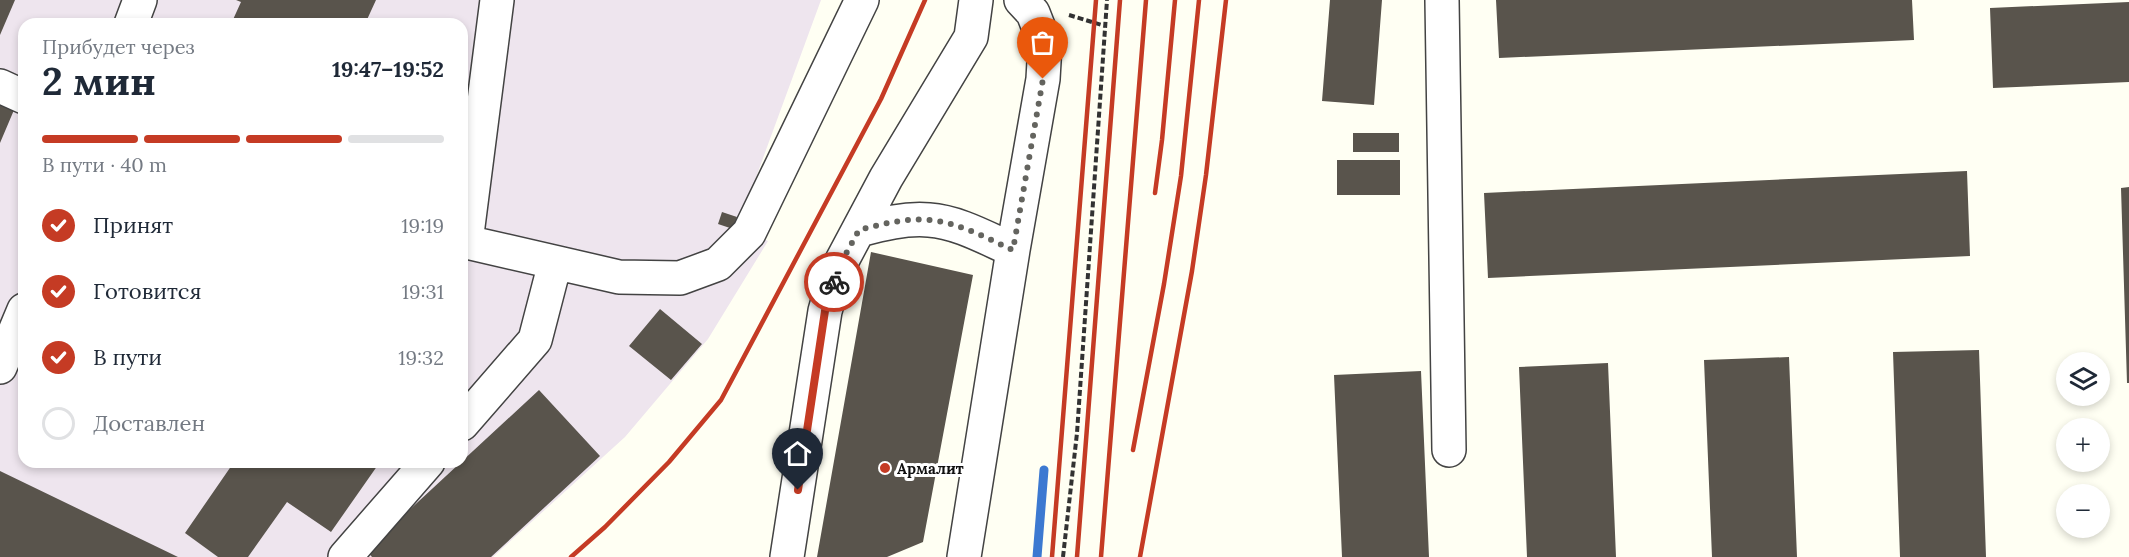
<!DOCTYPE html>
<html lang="ru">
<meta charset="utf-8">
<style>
:root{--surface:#fff;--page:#f6f6f7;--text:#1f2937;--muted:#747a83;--line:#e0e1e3;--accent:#c53b24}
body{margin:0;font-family:Lora,serif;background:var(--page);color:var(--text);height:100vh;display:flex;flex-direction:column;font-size:22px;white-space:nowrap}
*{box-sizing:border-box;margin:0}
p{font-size:20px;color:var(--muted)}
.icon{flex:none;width:33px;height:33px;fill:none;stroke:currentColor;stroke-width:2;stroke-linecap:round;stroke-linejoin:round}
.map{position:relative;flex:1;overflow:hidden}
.drawer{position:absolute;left:18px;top:18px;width:450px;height:450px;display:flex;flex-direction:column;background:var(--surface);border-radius:18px;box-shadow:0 3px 9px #0003}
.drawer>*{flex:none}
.tools{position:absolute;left:2056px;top:352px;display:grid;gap:12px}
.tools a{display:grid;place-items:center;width:54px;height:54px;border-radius:50%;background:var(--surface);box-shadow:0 3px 9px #0003;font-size:30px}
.pin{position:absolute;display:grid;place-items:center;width:51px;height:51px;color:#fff;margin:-62px -26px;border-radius:50% 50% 50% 0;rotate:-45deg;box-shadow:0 0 6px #0007}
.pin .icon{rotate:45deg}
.courier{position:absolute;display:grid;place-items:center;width:60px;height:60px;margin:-30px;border:4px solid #c53b24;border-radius:50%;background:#fff;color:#222;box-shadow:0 2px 8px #0007}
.overview em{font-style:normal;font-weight:700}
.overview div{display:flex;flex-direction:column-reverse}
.overview{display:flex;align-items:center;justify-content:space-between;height:102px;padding:0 24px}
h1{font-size:39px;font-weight:700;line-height:45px}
.bar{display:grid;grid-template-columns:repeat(4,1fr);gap:9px 6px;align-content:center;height:72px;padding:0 24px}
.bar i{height:8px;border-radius:4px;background:var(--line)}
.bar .selected{background:var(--accent)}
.bar p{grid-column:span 4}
ol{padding:0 24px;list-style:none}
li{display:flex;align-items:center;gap:18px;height:66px}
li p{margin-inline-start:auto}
li .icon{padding:6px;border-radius:50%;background:var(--accent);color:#fff;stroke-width:4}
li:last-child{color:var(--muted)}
li i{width:33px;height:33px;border:3px solid var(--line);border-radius:50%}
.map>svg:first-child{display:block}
</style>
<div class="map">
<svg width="2129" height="557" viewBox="0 0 2129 557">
<rect width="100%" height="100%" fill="#fffff3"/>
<path fill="#eee5ee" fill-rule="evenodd" d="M 0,0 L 821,0 L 737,229 L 768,241 L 708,339 L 625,437 L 493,557 L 0,557 ZM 24,24 L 462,24 L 462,462 L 24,462 Z"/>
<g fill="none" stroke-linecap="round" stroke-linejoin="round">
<path stroke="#3c79d1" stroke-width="9" d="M 1037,557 L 1044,470"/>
</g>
<path fill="#59544c" d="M 0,0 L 15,0 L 0,35 Z
M 236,0 L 376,0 L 365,24 L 231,24 L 241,2 Z
M 1330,0 L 1382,0 L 1374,105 L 1322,101 Z
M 1496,0 L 1912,0 L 1914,40 L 1499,58 Z
M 2129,2 L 2129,82 L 1993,88 L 1990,8 Z
M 0,104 L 14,110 L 0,143 Z
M 1353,133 L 1399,133 L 1399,152 L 1353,152 Z
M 1337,160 L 1400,160 L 1400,195 L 1337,195 Z
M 1967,171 L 1970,256 L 1488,278 L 1484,193 Z
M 2129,187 L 2129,383 L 2127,383 L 2121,188 Z
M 722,212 L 737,217 L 733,229 L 718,224 Z
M 871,252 L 973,275 L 923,542 L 887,557 L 817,557 Z
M 660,309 L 702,344 L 671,380 L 629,346 Z
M 1979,350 L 1986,557 L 1900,557 L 1893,352 Z
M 1789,357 L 1797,557 L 1712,557 L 1704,360 Z
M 1608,363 L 1616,557 L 1527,557 L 1519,367 Z
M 1421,371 L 1429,557 L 1342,557 L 1334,375 Z
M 539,390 L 600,456 L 491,557 L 372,557 L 366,550 Z
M 234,462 L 380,462 L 331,532 L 287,502 L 248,557 L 218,557 L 185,533 Z
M 0,471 L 178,557 L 0,557 Z"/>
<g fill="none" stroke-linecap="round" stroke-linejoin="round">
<defs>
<path id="minor" d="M 1442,0 L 1449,450
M 131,24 L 140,0
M 0,86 L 24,97
M 859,230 C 882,224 905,218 929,220 C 958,222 986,238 1013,250
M 462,241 L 619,277 L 680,278 L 718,264 L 749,233 L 862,0
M 466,242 L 497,0
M 0,367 L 24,310
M 462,424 L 535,340 L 555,263
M 345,557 L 428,462
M 787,557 L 825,311 L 837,270 L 886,178 L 971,37 L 976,0
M 964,557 L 1013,250 L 1043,79 L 1045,44 L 1033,13 L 1021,0"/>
</defs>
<use href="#minor" stroke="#434343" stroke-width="36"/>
<path stroke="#323232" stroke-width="4" stroke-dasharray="6 3" stroke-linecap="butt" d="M 1069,15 L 1105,26
M 1063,557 L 1077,433 L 1107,0"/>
<use href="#minor" stroke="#fff" stroke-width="33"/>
<path stroke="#c53b24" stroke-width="4.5" d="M 1155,193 L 1162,140 L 1175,0
M 1133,450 L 1164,284 L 1181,176 L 1199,0
M 571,557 L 605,527 L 669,462 L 721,400 L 881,99 L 925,0
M 1052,557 L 1096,0
M 1077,557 L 1120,0
M 1101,557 L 1146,0
M 1140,557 L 1192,271 L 1206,175 L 1226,0"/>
</g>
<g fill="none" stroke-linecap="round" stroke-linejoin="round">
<path stroke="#64645f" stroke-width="6" stroke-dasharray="0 10.8" d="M 834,282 L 837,270 L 859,230 C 882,224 905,218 929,220 C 958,222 986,238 1013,250 L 1043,79"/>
<path stroke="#c53b24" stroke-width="8" d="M 798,490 L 825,311 L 834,282"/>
</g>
<circle fill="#c53b24" stroke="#fff" stroke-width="2" cx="885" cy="468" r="6"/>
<g text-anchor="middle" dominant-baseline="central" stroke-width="6" stroke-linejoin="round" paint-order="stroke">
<g font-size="15" font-weight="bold" fill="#101010" stroke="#fff" text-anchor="start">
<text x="897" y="468">Армалит</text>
</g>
</g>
</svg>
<div class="tools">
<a><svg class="icon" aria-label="layers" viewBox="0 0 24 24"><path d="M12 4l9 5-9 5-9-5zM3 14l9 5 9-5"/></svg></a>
<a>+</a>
<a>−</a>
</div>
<div class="pin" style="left:1043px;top:79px;background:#ea580c"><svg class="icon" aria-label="bag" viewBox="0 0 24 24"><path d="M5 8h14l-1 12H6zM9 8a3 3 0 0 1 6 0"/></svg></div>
<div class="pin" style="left:798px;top:490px;background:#1f2937"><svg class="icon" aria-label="home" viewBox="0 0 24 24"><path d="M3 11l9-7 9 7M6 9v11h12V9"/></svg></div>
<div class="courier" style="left:834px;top:282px"><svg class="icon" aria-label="bike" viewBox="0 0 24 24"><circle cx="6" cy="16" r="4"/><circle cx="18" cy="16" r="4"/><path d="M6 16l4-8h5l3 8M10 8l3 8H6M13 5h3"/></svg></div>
<section class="drawer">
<div class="overview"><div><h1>2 мин</h1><p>Прибудет через</p></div><em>19:47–19:52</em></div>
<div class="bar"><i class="selected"></i><i class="selected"></i><i class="selected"></i><i></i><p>В пути · 40 m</p></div>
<ol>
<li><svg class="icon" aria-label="check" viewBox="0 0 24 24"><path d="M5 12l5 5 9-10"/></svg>Принят<p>19:19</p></li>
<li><svg class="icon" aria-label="check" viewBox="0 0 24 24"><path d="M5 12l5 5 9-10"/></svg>Готовится<p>19:31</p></li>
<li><svg class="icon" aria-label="check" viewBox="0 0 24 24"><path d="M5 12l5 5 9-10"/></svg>В пути<p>19:32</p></li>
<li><i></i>Доставлен</li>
</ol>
</section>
</div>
